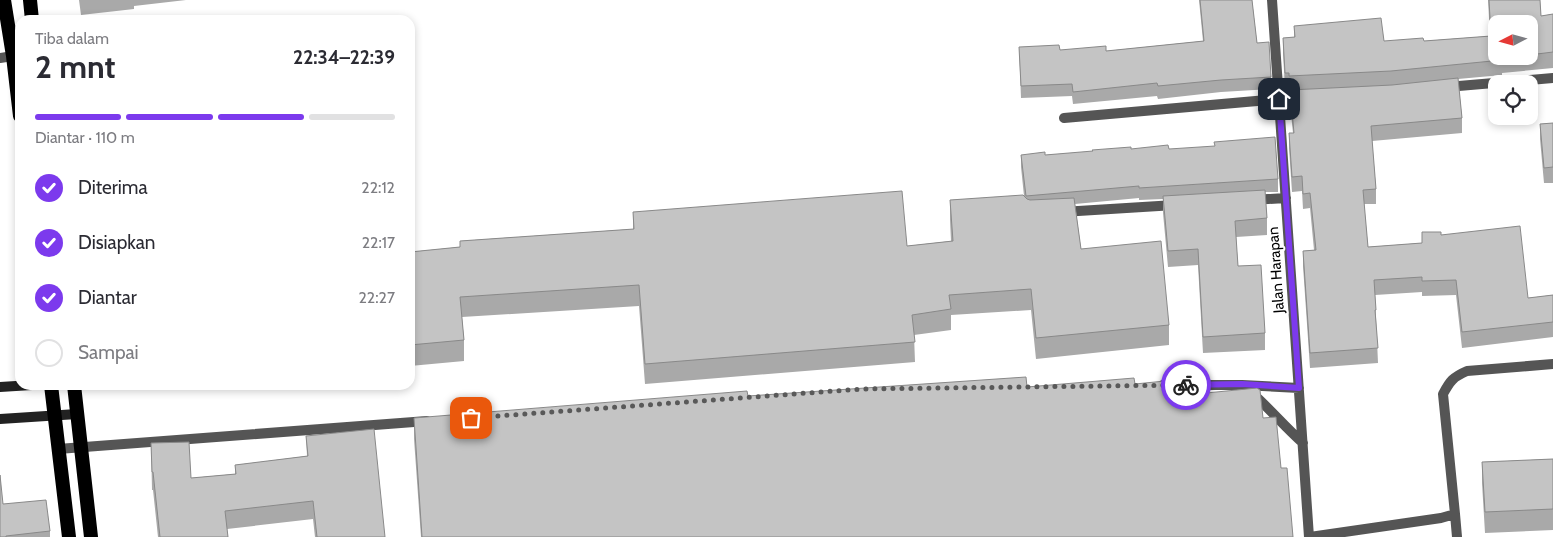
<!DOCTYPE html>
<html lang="id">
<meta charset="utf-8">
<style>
:root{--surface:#fff;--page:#f7f7f7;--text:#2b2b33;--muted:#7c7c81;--line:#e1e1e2;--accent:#7c3aed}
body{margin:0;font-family:Cabin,sans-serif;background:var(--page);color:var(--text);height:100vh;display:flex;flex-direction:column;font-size:19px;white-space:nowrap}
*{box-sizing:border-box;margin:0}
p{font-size:16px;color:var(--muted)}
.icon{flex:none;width:28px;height:28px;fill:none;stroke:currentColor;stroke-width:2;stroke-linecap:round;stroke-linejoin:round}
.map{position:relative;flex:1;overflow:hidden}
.sheet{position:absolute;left:15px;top:15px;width:400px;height:375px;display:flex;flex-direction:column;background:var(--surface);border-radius:15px;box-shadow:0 2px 8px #0003}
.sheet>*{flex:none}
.needle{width:32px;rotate:264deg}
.fabs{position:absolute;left:1488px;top:15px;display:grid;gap:10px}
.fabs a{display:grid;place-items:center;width:50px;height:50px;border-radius:10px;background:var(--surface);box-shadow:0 2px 8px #0003;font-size:25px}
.pin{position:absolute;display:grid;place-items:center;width:42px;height:42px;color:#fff;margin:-21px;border-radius:10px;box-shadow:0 2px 8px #0006}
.courier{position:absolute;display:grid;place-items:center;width:50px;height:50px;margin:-25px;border:4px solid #7c3aed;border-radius:50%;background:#fff;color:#222;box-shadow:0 1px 6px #0007}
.overview em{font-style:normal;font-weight:700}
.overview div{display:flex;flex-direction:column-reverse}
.overview{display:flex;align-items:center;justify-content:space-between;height:85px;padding:0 20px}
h1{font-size:32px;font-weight:700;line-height:38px}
.bar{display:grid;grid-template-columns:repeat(4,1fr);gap:8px 5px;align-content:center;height:60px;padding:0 20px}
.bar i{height:6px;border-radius:4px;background:var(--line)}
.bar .on{background:var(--accent)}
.bar p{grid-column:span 4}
ol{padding:0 20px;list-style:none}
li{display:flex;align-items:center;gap:15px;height:55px}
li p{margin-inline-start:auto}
li .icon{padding:5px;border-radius:50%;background:var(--accent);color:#fff;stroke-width:4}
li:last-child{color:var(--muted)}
li i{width:28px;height:28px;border:2px solid var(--line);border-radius:50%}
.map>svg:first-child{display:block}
</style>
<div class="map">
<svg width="1553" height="537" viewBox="0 0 1553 537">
<rect width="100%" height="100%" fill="#fff"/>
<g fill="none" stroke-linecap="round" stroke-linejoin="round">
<path stroke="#555" stroke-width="10" d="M 0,58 L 13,56
M 1455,514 L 1457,537
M 1310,537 L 1441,518 L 1455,514 L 1443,394 C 1450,381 1453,377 1467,371 L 1553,364"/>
<path stroke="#555" stroke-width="10" d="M 1272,0 L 1309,537
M 1447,87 L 1553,78
M 1064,118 L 1279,99 L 1303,98
M 1252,200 L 1286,198
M 1062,212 L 1175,205
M 1163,385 L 1242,385 L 1299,388
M 1252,393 C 1270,409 1285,427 1303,443
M 58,449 L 427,421"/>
<path stroke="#222" stroke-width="10" d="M 0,387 L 32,385
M 0,419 L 77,414"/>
<path stroke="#000" stroke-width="14" d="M 4,0 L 13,56 L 20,116
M 30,0 L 32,20
M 51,385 L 69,537
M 74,385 L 91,537"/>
</g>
<path fill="#a9a9a9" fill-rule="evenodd" d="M 79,0 L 186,0 L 134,6 L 134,9 L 81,15 Z
M 1199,0 L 1252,0 L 1257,43 L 1271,77 L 1271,89 L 1221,92 L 1158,99 L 1157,96 L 1073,104 L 1072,96 L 1021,98 L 1019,47 L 1060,50 L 1106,51 L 1203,41 Z
M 1488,0 L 1540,0 L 1541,16 L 1553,14 L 1553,68 L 1502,73 L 1502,75 L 1458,79 L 1462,118 L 1462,133 L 1372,141 L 1376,189 L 1376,204 L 1364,204 L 1368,247 L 1422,243 L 1441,235 L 1528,298 L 1553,295 L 1553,337 L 1462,348 L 1456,295 L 1422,296 L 1422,292 L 1375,295 L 1378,363 L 1310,368 L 1303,266 L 1303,251 L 1314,250 L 1310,208 L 1303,209 L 1302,191 L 1292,192 L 1289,148 L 1289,133 L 1293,133 L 1290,105 L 1290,92 L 1289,92 L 1289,88 L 1285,88 L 1283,53 L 1283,38 L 1294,37 L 1294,26 L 1384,41 L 1424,41 L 1490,36 ZM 1529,24 L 1529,56 L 1496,56 Z
M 1553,123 L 1553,183 L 1544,183 L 1540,139 L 1540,124 Z
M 1131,149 L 1169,149 L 1278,179 L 1278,192 L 1265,192 L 1267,218 L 1267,235 L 1236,237 L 1238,266 L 1265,333 L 1265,350 L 1203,353 L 1198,265 L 1168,267 L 1163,213 L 1163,199 L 1139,200 L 1139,198 L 1075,204 L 1081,249 L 1169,325 L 1169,345 L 1036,359 L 1031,310 L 951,315 L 951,330 L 914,335 L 915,362 L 645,384 L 639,306 L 462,317 L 464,340 L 464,361 L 410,366 L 410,252 L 460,247 L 460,241 L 633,229 L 633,212 L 907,246 L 951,241 L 950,220 L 950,200 L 1024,196 L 1021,167 L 1021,155 L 1045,155 Z
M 1135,384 L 1176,389 L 1196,394 L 1263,418 L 1281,468 L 1293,537 L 421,537 L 414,439 L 414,418 L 748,396 Z
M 306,436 L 385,537 L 315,537 L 313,519 L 227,529 L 228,537 L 158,537 L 153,490 L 152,490 L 151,443 L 191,478 L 235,474 L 235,465 L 307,456 Z
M 1553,459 L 1553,530 L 1485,533 L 1482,483 L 1482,462 Z
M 3,504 L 50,531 L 50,537 L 0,537 Z"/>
<path fill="#c4c4c4" stroke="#898989" d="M 1200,0 L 1252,0 L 1257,43 L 1269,42 L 1271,77 L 1221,80 L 1158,86 L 1157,83 L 1073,92 L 1072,84 L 1021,86 L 1019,47 L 1059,45 L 1060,50 L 1106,46 L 1106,51 L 1204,41 Z
M 1489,0 L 1540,0 L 1541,16 L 1553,14 L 1553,52 L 1529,55 L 1529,24 L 1496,24 L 1496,56 L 1518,56 L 1502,58 L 1502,60 L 1391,71 L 1289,76 L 1289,73 L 1285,73 L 1283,38 L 1295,37 L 1294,26 L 1381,18 L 1384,41 L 1423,38 L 1424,41 L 1491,36 Z
M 1458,78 L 1462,118 L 1371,126 L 1376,189 L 1363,190 L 1368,247 L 1422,243 L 1422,232 L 1441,232 L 1441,235 L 1520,226 L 1528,298 L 1553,295 L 1553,322 L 1462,332 L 1456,280 L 1422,281 L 1422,277 L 1374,280 L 1376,310 L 1375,310 L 1378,348 L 1310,353 L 1303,251 L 1316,250 L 1310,193 L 1303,194 L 1302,176 L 1292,177 L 1289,133 L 1294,133 L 1290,90 L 1392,85 Z
M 1553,123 L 1553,167 L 1544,168 L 1540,124 Z
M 1275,137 L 1278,179 L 1139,188 L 1139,186 L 1026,196 L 1021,155 L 1045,152 L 1045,155 L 1093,151 L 1092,150 L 1131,147 L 1131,149 L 1168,145 L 1169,149 L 1215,146 L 1214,142 Z
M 1265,190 L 1267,218 L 1235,221 L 1238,266 L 1261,265 L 1265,333 L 1203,337 L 1198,249 L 1168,251 L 1163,196 Z
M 902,191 L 907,246 L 953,241 L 950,200 L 1023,195 L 1027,199 L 1030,200 L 1074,198 L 1081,249 L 1161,241 L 1169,325 L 1036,338 L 1031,289 L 949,295 L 951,309 L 912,315 L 915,342 L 645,364 L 639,285 L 460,297 L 464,340 L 410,345 L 410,252 L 460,247 L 460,241 L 634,229 L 633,212 Z
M 1026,377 L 1027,387 L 1134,378 L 1135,384 L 1175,380 L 1176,389 L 1195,388 L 1196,394 L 1257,388 L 1260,390 L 1263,418 L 1276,417 L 1281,468 L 1287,468 L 1293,537 L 422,537 L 414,418 L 747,391 L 748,396 Z
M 374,429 L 385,537 L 317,537 L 313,501 L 225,511 L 228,537 L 160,537 L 153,472 L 152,472 L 151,443 L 189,442 L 191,478 L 236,474 L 235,465 L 308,456 L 306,436 Z
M 1553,459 L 1553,509 L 1485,512 L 1482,462 Z
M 0,475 L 3,504 L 46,500 L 50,531 L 6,536 L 6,537 L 0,537 Z"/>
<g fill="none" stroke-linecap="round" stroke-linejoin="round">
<path stroke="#595959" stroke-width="5" stroke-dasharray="0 9" d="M 471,418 L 862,389 L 1186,385"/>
<path stroke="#7c3aed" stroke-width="6" d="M 1186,385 L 1242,384 L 1299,388 L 1279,99"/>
</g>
<g text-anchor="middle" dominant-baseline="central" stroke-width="4" stroke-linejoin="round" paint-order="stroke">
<g font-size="15" fill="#000" stroke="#fff">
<text transform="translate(1276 270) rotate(-94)">Jalan Harapan</text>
</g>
</g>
</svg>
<div class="fabs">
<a><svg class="needle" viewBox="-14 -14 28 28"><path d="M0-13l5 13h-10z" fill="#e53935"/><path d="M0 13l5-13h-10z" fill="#7c7c81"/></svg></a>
<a><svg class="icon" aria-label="locate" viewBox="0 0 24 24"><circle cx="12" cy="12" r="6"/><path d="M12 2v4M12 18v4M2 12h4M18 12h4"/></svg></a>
</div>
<div class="pin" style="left:471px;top:418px;background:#ea580c"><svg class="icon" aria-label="bag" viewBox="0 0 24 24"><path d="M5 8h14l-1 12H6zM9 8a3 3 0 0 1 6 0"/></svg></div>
<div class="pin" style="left:1279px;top:99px;background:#1f2937"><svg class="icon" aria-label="home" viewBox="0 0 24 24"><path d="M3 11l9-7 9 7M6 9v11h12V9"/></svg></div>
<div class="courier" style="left:1186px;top:385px"><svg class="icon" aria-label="bike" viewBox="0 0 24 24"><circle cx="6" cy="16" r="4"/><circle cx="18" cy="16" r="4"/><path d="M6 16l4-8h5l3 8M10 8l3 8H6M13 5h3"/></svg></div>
<section class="sheet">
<div class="overview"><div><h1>2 mnt</h1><p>Tiba dalam</p></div><em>22:34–22:39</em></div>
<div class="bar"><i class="on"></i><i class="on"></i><i class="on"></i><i></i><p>Diantar · 110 m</p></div>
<ol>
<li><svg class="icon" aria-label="check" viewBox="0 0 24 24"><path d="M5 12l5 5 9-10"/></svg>Diterima<p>22:12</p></li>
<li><svg class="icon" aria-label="check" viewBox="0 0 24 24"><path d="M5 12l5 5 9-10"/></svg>Disiapkan<p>22:17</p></li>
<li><svg class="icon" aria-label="check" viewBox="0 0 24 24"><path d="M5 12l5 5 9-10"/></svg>Diantar<p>22:27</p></li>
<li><i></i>Sampai</li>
</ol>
</section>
</div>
